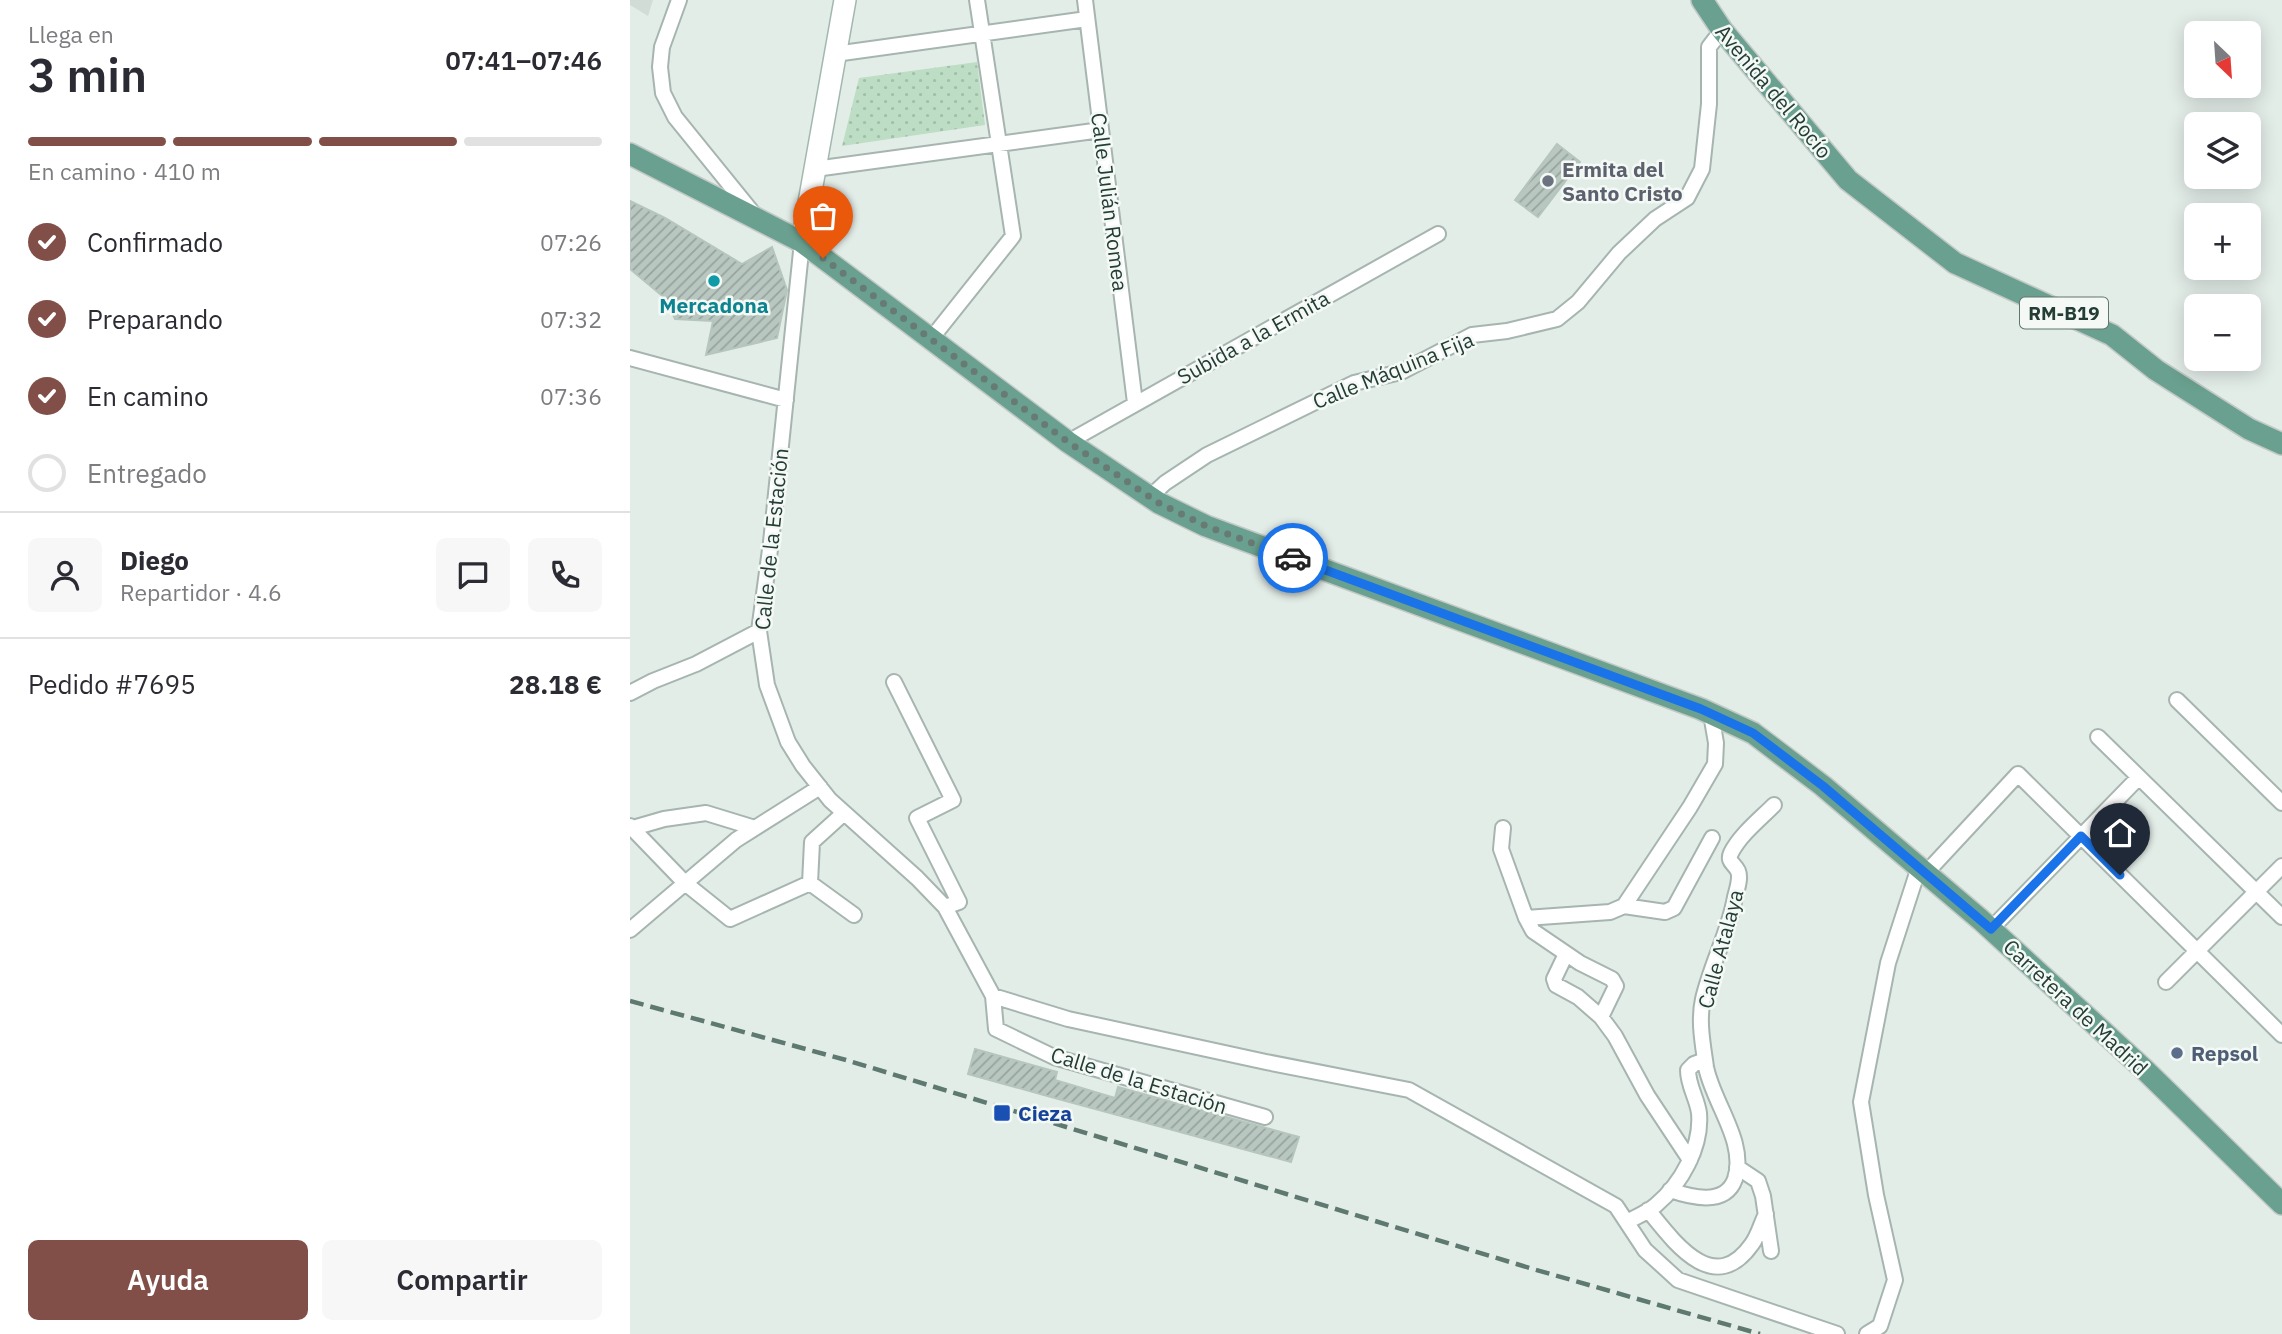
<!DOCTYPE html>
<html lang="es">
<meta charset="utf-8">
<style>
:root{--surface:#fff;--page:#f7f7f7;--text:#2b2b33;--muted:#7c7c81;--line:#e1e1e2;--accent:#824f48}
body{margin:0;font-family:"IBM Plex Sans",sans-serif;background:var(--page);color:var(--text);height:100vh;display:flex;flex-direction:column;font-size:26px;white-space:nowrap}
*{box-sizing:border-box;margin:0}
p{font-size:23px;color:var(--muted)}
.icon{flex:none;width:38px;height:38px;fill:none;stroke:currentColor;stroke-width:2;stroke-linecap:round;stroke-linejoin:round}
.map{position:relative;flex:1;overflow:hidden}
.sheet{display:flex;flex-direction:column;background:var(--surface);width:630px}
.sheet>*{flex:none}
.needle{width:46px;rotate:155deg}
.controls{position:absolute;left:1554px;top:21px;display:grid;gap:14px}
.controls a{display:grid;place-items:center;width:77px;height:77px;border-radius:10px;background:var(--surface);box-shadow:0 4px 18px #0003;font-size:35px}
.pin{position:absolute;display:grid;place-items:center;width:60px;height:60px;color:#fff;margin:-72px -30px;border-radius:50% 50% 50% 0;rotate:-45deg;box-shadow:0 0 7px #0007}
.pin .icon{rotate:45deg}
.courier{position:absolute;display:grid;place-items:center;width:70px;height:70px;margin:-35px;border:5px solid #1a73e8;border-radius:50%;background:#fff;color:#222;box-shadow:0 2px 9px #0007}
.overview em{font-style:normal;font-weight:600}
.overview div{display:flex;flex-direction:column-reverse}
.overview{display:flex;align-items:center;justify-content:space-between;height:119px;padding:0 28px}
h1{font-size:46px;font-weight:600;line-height:52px}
.bar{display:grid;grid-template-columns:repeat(4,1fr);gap:10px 7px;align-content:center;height:84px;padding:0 28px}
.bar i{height:9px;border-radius:5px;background:var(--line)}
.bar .current{background:var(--accent)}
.bar p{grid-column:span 4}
.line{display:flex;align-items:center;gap:18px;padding:0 28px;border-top:2px solid var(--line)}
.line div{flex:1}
.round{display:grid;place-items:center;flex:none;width:74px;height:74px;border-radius:10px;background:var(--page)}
ol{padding:0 28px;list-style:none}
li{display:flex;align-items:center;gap:21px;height:77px}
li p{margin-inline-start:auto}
li .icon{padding:7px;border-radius:50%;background:var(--accent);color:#fff;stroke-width:4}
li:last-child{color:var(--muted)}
li i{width:38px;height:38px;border:4px solid var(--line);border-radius:50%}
.button{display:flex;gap:14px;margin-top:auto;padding:14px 28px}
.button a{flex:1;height:80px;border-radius:10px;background:var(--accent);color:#fff;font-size:28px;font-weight:600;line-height:80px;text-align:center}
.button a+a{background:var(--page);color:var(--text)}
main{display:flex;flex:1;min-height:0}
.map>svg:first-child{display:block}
</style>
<main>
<section class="sheet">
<div class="overview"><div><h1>3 min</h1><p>Llega en</p></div><em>07:41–07:46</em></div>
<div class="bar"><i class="current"></i><i class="current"></i><i class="current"></i><i></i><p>En camino · 410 m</p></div>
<ol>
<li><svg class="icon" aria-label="check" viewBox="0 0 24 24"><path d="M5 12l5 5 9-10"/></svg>Confirmado<p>07:26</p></li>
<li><svg class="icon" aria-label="check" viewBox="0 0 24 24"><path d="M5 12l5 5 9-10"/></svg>Preparando<p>07:32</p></li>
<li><svg class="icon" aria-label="check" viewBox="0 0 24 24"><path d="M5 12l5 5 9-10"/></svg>En camino<p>07:36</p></li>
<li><i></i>Entregado</li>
</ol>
<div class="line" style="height:126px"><a class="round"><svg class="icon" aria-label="person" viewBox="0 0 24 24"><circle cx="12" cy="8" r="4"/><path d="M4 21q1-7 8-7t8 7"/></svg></a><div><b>Diego</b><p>Repartidor · 4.6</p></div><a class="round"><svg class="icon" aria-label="chat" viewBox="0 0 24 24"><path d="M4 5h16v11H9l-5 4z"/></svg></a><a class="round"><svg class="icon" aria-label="phone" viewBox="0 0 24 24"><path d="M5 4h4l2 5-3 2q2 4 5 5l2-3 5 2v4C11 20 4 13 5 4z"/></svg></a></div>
<div class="line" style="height:91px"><div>Pedido #7695</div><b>28.18 €</b></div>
<div class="button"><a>Ayuda</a><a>Compartir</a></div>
</section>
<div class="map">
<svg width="1652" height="1334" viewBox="0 0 1652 1334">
<defs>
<pattern id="park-dots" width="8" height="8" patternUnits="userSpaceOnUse" patternTransform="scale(1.75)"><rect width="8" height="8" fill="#bdddc4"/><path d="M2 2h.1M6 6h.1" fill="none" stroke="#a2bfa9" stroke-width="1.8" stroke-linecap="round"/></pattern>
<pattern id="building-hatch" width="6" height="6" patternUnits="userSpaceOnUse" patternTransform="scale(1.75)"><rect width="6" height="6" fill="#b9c7c1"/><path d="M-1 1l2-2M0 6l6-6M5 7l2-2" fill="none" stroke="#96a39e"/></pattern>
</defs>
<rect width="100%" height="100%" fill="#e3ede8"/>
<path fill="#d2dcd7" d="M 0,0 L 23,0 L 18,16 L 0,5 Z"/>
<path fill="url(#park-dots)" d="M 347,62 L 355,125 L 212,146 L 229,78 Z"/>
<path fill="url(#building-hatch)" stroke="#b6c6be" stroke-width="2" d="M 927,144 L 950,162 L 908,217 L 885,200 Z
M 0,201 L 35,218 L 112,264 L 142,247 L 157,290 L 147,338 L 76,355 L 83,321 L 45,319 L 36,299 L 0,269 Z
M 345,1049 L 427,1072 L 425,1080 L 485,1098 L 488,1087 L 669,1137 L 661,1162 L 421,1097 L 338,1074 Z"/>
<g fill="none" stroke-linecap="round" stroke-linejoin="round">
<defs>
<path id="minor" d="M 49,0 L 32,47 L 30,67 L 33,93 L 45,117 L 122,212
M 455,0 L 505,403
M 205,54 L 457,19
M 185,169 L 471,130
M 172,242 L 141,542 L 129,631 L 137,685 L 158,742 L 173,766 L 200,800 L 287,878 L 315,907 L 363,996 L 366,1029 L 424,1057 L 635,1117
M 301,339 L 383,236 L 347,0
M 0,358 L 156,400
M 438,442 L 808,234
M 520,497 L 535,483 L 577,455 L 724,383 L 771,372 L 842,335 L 877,331 L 927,319 L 948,302 L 989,253 L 1025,219 L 1057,198 L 1072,169 L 1079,104 L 1079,47 L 1092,30
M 264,682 L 323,800 L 287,818 L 329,902 L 315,907
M 0,693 L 23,681 L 66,664 L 129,631
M 1547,700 L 1652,803
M 1468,737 L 1652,917
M 0,826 L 55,883 L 100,919 L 180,883 L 182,842 L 214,813
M 3,828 L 34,819 L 76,813 L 125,828
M 873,828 L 871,849 L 896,918 L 903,931 L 950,963 L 982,979 L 986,986 L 971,1017
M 1296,873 L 1388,774 L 1652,1035
M 180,883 L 224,915
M 994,906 L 1035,912 L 1044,908 L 1082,838
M 896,918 L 980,912 L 994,906 L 1060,807 L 1085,764 L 1086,743 L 1081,714
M 1361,929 L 1509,777
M 0,930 L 106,840 L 190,787
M 936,954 L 924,979 L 926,985 L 948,997 L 971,1017 L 985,1036 L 1017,1095 L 1060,1160
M 1536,982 L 1652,866
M 363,996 L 438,1019 L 636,1062 L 779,1090 L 986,1206 L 1015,1250 L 1048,1280 L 1207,1334
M 1107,1167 L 1128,1181 L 1133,1196 L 1141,1251
M 1040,1190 C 1060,1197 1095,1207 1105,1179 C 1117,1142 1083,1103 1076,1067 C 1073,1045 1068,1021 1073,999 C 1081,964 1099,932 1105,897 C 1107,889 1111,878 1108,871 C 1104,863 1097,862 1101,853 C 1110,835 1130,819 1144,805
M 1018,1210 C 1044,1242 1084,1298 1122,1244 C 1128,1236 1131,1224 1136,1214
M 997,1222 C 1006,1217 1018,1212 1026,1205 C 1051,1184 1072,1147 1069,1113 C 1067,1098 1058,1086 1058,1070 L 1064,1064 L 1075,1060
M 1237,1334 L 1250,1326 L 1265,1280 L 1246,1195 L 1231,1102 L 1258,963 L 1289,867"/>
<path id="secondary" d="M 172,242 L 215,0"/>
<path id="primary" d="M 1072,0 L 1092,30 L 1218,180 L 1325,263 L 1482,335 L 1526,370 L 1619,429 L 1652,444
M 0,154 L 172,242 L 438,442 L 529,503 L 576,526 L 1071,709 L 1123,733 L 1193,786 L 1351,920 L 1516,1071 L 1652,1204"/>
</defs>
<use href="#minor" stroke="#a6b5af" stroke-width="18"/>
<use href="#secondary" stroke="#a2b8af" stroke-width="24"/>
<use href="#primary" stroke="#c2c9c6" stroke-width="24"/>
<use href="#minor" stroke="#fff" stroke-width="14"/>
<use href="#secondary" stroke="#fff" stroke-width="21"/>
<use href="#primary" stroke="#6aa08f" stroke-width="21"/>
<path stroke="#5e7970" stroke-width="4.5" stroke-dasharray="14 7" stroke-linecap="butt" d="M 0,1001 L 216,1060 L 903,1269 L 1130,1334"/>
</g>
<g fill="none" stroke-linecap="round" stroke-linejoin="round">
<path stroke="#677b74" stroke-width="7" stroke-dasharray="0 12.6" d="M 193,258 L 438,442 L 529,503 L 576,526 L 663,558"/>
<path stroke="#1a73e8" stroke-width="9" d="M 663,558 L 1071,709 L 1123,733 L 1193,786 L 1361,929 L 1451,836 L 1490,875"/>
</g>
<circle fill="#6b7280" stroke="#f4f9f6" stroke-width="2.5" cx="918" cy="181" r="7"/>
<circle fill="#0f9aa8" stroke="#f4f9f6" stroke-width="2.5" cx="84" cy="281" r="7"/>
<circle fill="#5c6f8a" stroke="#f4f9f6" stroke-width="2.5" cx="1547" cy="1053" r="7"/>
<rect fill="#1a4fb4" stroke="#f4f9f6" stroke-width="2.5" x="363" y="1104" width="18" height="18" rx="3.5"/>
<g text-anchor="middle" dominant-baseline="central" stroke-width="5" stroke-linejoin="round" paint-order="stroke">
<rect fill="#f4f9f6" stroke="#62756f" stroke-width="2" x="1390" y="297.5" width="88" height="31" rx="5"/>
<g font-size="19" font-weight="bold" fill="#243d35">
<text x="1434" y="313">RM-B19</text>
</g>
<g font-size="21" fill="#243d35" stroke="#f4f9f6">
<text transform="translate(1144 91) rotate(50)">Avenida del Rocío</text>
<text transform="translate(480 202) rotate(83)">Calle Julián Romea</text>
<text transform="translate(623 337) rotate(-29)">Subida a la Ermita</text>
<text transform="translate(763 370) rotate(-22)">Calle Máquina Fija</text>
<text transform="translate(141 539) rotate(-84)">Calle de la Estación</text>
<text transform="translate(1090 949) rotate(-75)">Calle Atalaya</text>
<text transform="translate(1446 1007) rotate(43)">Carretera de Madrid</text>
<text transform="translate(509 1080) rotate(17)">Calle de la Estación</text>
</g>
<g font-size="21" font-weight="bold" fill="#5b616d" stroke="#f4f9f6" text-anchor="start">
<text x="932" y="169">Ermita del<tspan x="932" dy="24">Santo Cristo</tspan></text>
</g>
<g font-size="21" font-weight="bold" fill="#0d838f" stroke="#f4f9f6">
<text x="84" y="305">Mercadona</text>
</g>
<g font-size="21" font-weight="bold" fill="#4e5e75" stroke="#f4f9f6" text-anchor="start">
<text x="1561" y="1053">Repsol</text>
</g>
<g font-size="21" font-weight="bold" fill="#164399" stroke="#f4f9f6" text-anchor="start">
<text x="388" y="1113">Cieza</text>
</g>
</g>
</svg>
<div class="controls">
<a><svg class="needle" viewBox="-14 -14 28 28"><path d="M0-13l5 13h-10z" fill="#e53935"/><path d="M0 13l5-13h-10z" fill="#7c7c81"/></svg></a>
<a><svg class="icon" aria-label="layers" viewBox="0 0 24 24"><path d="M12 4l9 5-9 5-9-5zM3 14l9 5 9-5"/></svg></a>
<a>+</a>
<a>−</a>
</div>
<div class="pin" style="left:193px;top:258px;background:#ea580c"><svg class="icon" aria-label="bag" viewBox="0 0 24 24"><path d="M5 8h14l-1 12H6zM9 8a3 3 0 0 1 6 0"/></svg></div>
<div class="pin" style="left:1490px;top:875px;background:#1f2937"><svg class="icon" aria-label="home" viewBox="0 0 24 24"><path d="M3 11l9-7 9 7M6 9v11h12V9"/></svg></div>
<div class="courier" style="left:663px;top:558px"><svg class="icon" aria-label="car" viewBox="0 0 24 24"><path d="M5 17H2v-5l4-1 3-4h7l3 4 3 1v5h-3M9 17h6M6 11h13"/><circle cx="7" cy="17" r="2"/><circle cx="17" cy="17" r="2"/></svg></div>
</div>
</main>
